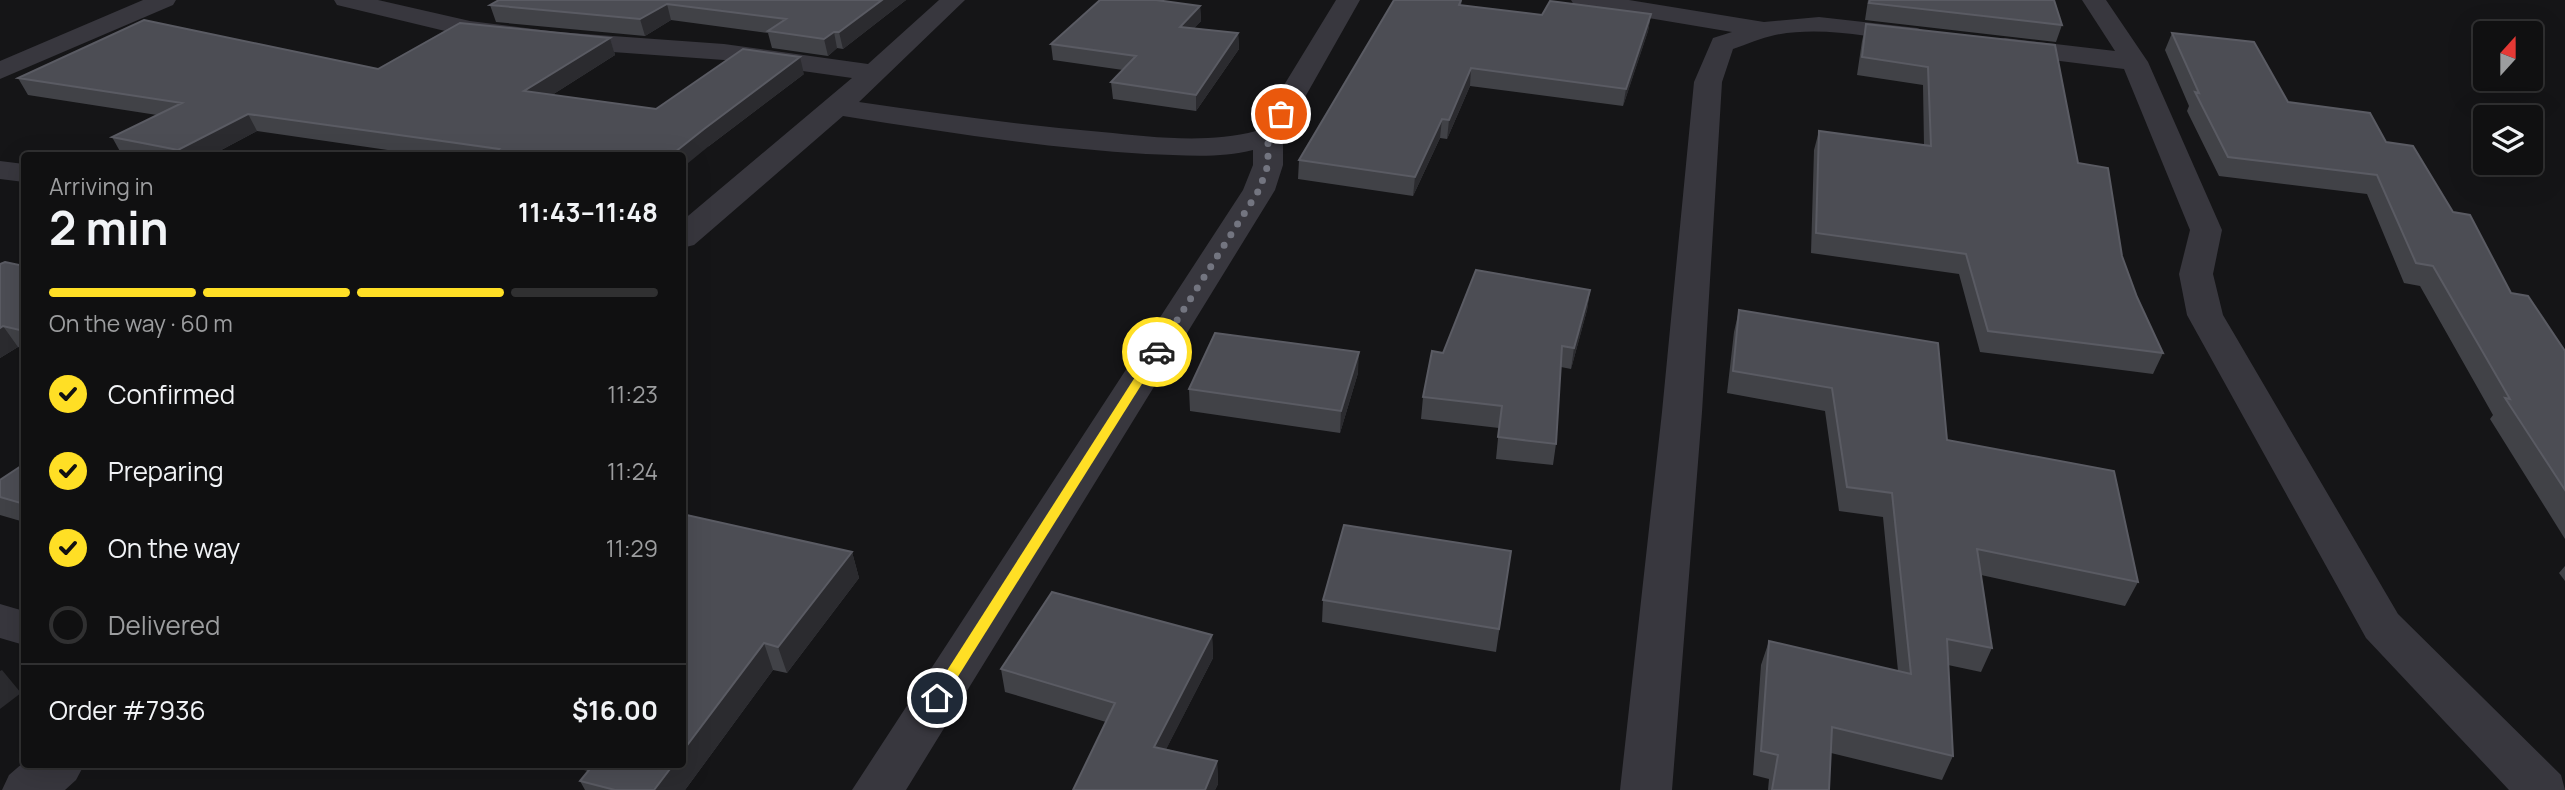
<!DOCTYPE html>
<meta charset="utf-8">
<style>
:root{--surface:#101011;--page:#19191a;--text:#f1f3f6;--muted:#9c9d9f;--line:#303031;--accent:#ffdf25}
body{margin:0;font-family:Manrope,sans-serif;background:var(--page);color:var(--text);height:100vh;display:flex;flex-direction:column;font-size:26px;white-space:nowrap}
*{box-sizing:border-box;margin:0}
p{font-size:23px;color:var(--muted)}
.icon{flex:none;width:38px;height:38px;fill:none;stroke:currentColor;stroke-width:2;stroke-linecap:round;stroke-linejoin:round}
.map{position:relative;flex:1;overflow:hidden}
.details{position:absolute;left:21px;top:152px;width:665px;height:616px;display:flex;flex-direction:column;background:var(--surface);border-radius:7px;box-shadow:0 7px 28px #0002,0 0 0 2px var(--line)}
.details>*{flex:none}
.needle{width:46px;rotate:21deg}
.fabs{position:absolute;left:2473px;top:21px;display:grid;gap:14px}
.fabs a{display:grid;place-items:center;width:70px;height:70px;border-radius:7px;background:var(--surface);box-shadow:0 7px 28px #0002,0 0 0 2px var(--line);font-size:35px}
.pin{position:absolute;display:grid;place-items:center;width:60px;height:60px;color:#fff;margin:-30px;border:4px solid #fff;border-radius:50%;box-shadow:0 2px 7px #0007}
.courier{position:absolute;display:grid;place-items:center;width:70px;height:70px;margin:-35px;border:5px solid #ffdf25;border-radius:50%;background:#fff;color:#222;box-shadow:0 2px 9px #0007}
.overview em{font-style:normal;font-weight:700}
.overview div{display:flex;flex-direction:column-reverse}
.overview{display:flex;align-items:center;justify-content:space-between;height:119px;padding:0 28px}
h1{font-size:46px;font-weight:700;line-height:52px}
.bar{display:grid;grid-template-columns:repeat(4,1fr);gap:10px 7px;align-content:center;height:84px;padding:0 28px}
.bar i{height:9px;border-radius:5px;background:var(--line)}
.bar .selected{background:var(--accent)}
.bar p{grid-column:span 4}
.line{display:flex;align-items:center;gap:18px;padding:0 28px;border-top:2px solid var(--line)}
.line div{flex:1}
ol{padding:0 28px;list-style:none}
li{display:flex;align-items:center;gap:21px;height:77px}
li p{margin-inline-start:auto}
li .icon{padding:7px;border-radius:50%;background:var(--accent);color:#111;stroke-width:4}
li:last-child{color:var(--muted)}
li i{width:38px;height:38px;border:4px solid var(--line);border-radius:50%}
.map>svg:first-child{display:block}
</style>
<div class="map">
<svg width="2565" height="790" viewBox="0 0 2565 790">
<rect width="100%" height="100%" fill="#151517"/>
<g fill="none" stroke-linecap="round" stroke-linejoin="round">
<path fill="#38373e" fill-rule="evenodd" d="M 143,0 L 176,0 L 173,5 L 0,79 L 0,61 Z
M 334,0 L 378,0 L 470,21 L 557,32 L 724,44 L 868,64 L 939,0 L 965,0 L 859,102 C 940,114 1021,125 1102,132 C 1152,137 1207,144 1256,131 L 1336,0 L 1360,0 L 1283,136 L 1283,165 L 1275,190 L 906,790 L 852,790 L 1243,190 L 1253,165 L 1253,150 C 1219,159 1181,155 1146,154 C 1045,148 944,132 843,116 L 694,245 L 682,248 L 682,221 L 852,78 L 724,60 L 557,48 L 470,37 L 337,5 Z
M 1571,0 L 1629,0 L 1764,22 L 1819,17 L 1917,28 L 1926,31 L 1930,36 L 1926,41 L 1917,44 C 1871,37 1822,26 1775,35 C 1761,38 1747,44 1733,49 L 1722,82 L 1702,412 L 1672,790 L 1620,790 L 1662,412 L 1694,82 L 1713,38 L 1732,32 L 1583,7 L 1574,5 Z
M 2082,0 L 2106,0 L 2148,62 L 2222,230 L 2213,274 L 2223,315 L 2398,614 L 2561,775 L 2565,790 L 2509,790 L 2366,638 L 2187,315 L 2179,274 L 2190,230 L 2124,69 L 2005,54 L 1996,52 L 1992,46 L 1996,40 L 2005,38 L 2115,51 Z
M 0,161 L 24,164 L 24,182 L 0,179 Z
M 0,604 L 24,611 L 24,645 L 0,638 Z
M 24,762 L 24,765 L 84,765 L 76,780 L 65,790 L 2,790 L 9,775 Z"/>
</g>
<path fill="#414247" d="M 499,0 L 906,0 L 843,49 L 837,48 L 828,56 L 772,48 L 768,33 L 671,20 L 645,36 L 496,22 L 490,5 Z
M 1394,0 L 1462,0 L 1461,5 L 1542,15 L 1651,14 L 1648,31 L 1623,106 L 1470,86 L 1447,139 L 1440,138 L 1413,196 L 1298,179 L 1299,160 Z
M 1868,0 L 2054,0 L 2062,25 L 2056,42 L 1865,20 Z
M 1200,6 L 1201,21 L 1194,28 L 1238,33 L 1239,49 L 1196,111 L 1113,99 L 1111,82 L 1123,70 L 1053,60 L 1051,44 Z
M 1866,24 L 2078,163 L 2122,256 L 2137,297 L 2163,353 L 2153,374 L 1980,352 L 1959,274 L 1811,253 L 1814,150 L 1819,131 L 1924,146 L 1923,85 L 1857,75 L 1862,41 Z
M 2172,33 L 2288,102 L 2386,142 L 2453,212 L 2511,293 L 2565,351 L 2565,539 L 2490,419 L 2493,415 L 2420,286 L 2404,283 L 2367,194 L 2219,176 L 2187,111 L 2189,106 L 2165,50 Z
M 610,38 L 615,55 L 552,95 L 656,109 L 804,74 L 709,146 L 682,156 L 429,156 L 257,131 L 210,156 L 127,156 L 122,155 L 112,137 L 157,115 L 28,95 L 18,78 L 378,69 Z
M 0,264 L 24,266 L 24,349 L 18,347 L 0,358 Z
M 1590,290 L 1587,310 L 1571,369 L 1561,367 L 1556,444 L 1553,465 L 1496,459 L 1499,428 L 1421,419 L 1423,397 Z
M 1739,310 L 1947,440 L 2138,582 L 2125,606 L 1981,575 L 1992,648 L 1981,672 L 1948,665 L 1953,756 L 1942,780 L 1831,753 L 1829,790 L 1768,790 L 1769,779 L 1753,775 L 1761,665 L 1769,641 L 1898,671 L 1883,517 L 1839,511 L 1825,411 L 1727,393 L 1734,332 Z
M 1358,373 L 1340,433 L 1190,411 L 1189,389 Z
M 24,464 L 24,522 L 0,515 L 0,480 Z
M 682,514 L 852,552 L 859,578 L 787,673 L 773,670 L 685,790 L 585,790 L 580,781 L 588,771 L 563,765 L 682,765 Z
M 1511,551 L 1496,652 L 1322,622 L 1323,600 Z
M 2565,566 L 2565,581 L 2559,573 Z
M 1212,635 L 1213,658 L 1166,749 L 1217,761 L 1218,784 L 1215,790 L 1073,790 L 1106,722 L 1005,692 L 1001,669 Z"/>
<path fill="#2b2b2f" d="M 882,0 L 906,0 L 843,49 L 839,32 Z
M 667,4 L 671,20 L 645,36 L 640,19 Z
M 1200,6 L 1201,21 L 1181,43 L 1180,27 Z
M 1651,14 L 1648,31 L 1623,106 L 1626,89 Z
M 834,32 L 837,48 L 828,56 L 824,39 Z
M 1238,33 L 1239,49 L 1196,111 L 1196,95 Z
M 610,38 L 615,55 L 530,109 L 524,91 Z
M 800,57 L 804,74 L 709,146 L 682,168 L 682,156 L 670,156 L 704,129 Z
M 1471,68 L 1470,86 L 1447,139 L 1449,120 Z
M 248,114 L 257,131 L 210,156 L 182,156 L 178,150 Z
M 1442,119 L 1440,138 L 1413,196 L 1415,177 Z
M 1590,290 L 1587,310 L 1571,369 L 1574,348 Z
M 3,326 L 18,347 L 0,358 L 0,328 Z
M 1359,352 L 1358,373 L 1340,433 L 1341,411 Z
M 852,552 L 859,578 L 787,673 L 778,647 Z
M 1212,635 L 1213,658 L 1156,769 L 1154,747 Z
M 764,643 L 773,670 L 685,790 L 654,790 L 673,765 L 682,765 L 682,752 Z
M 2,670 L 21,693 L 0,709 L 0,671 Z
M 1217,761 L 1218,784 L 1215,790 L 1205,790 Z"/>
<path fill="#4c4d54" stroke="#5a5b63" stroke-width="2" d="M 499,0 L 882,0 L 839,32 L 834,32 L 824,39 L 768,31 L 786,19 L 667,4 L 640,19 L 490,5 Z
M 1100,0 L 1156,0 L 1200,6 L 1180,27 L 1238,33 L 1196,95 L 1111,82 L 1136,56 L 1051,44 Z
M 1394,0 L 1461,0 L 1459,5 L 1542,15 L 1550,1 L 1651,14 L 1626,89 L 1471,68 L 1449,120 L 1442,119 L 1415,177 L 1299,160 Z
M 1870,0 L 2054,0 L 2062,25 L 1869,3 Z
M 144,20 L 378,69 L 460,23 L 610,38 L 524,91 L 656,109 L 743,49 L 800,57 L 704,129 L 670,156 L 490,156 L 499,149 L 248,114 L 178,150 L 112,137 L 182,103 L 18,78 Z
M 1866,24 L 2055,45 L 2078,163 L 2108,168 L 2122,256 L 2137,297 L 2163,353 L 1988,331 L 1966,254 L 1816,233 L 1819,131 L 1931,146 L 1928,67 L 1862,57 Z
M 2172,33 L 2254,42 L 2288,102 L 2370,113 L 2386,142 L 2413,146 L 2453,212 L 2470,215 L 2511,293 L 2528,296 L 2565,351 L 2565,490 L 2505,398 L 2510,399 L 2433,266 L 2416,263 L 2377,175 L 2228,157 L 2195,92 L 2199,93 Z
M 5,262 L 24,266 L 24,331 L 3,326 L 0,328 L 0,264 Z
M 1476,270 L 1590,290 L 1574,348 L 1562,346 L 1556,444 L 1498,437 L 1502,406 L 1423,397 L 1432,351 L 1443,353 Z
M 1739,310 L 1938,343 L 1947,440 L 2114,471 L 2138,582 L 1977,549 L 1992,648 L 1947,639 L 1953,756 L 1832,727 L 1829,790 L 1772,790 L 1778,755 L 1761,751 L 1769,641 L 1911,674 L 1892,493 L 1847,487 L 1832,388 L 1733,371 Z
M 1215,333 L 1359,352 L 1341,411 L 1189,389 Z
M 24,464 L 24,504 L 0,497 L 0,480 Z
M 682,514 L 852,552 L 778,647 L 764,643 L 682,752 Z
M 1344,525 L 1511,551 L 1499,629 L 1323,600 Z
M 1052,592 L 1212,635 L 1154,747 L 1217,761 L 1205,790 L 1073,790 L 1115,703 L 1001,669 Z
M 593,765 L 673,765 L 654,790 L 615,790 L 580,781 Z"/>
<path fill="#ffdf25" d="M 1153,349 L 1162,352 L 942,702 L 932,702 L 930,698 L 932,694 Z"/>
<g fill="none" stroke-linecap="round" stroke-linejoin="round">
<path stroke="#737580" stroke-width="7" stroke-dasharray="0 12.6" d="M 1157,352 L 1259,190 L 1268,165 L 1268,136 L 1281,114"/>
</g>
</svg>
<div class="fabs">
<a><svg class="needle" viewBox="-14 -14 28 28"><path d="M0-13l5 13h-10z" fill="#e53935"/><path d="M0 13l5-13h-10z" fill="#9c9d9f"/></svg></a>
<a><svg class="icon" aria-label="layers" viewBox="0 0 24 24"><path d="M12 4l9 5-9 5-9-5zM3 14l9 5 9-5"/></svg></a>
</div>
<div class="pin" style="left:1281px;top:114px;background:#ea580c"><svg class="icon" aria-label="bag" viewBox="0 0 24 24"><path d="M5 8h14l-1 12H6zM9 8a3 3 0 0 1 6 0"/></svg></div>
<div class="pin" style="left:937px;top:698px;background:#1f2937"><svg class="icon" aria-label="home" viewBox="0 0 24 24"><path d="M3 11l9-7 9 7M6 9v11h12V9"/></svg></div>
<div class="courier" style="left:1157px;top:352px"><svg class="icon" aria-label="car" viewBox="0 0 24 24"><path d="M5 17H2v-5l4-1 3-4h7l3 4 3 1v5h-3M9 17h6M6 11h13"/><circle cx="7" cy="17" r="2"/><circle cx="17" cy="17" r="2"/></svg></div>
<section class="details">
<div class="overview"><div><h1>2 min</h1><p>Arriving in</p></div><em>11:43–11:48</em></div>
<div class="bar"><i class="selected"></i><i class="selected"></i><i class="selected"></i><i></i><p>On the way · 60 m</p></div>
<ol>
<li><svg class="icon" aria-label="check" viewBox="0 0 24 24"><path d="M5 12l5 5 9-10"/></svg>Confirmed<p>11:23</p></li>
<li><svg class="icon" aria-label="check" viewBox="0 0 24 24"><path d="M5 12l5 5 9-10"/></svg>Preparing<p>11:24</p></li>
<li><svg class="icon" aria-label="check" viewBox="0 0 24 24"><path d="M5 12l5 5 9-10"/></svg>On the way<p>11:29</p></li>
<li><i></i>Delivered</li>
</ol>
<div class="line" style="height:91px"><div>Order #7936</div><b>$16.00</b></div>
</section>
</div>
